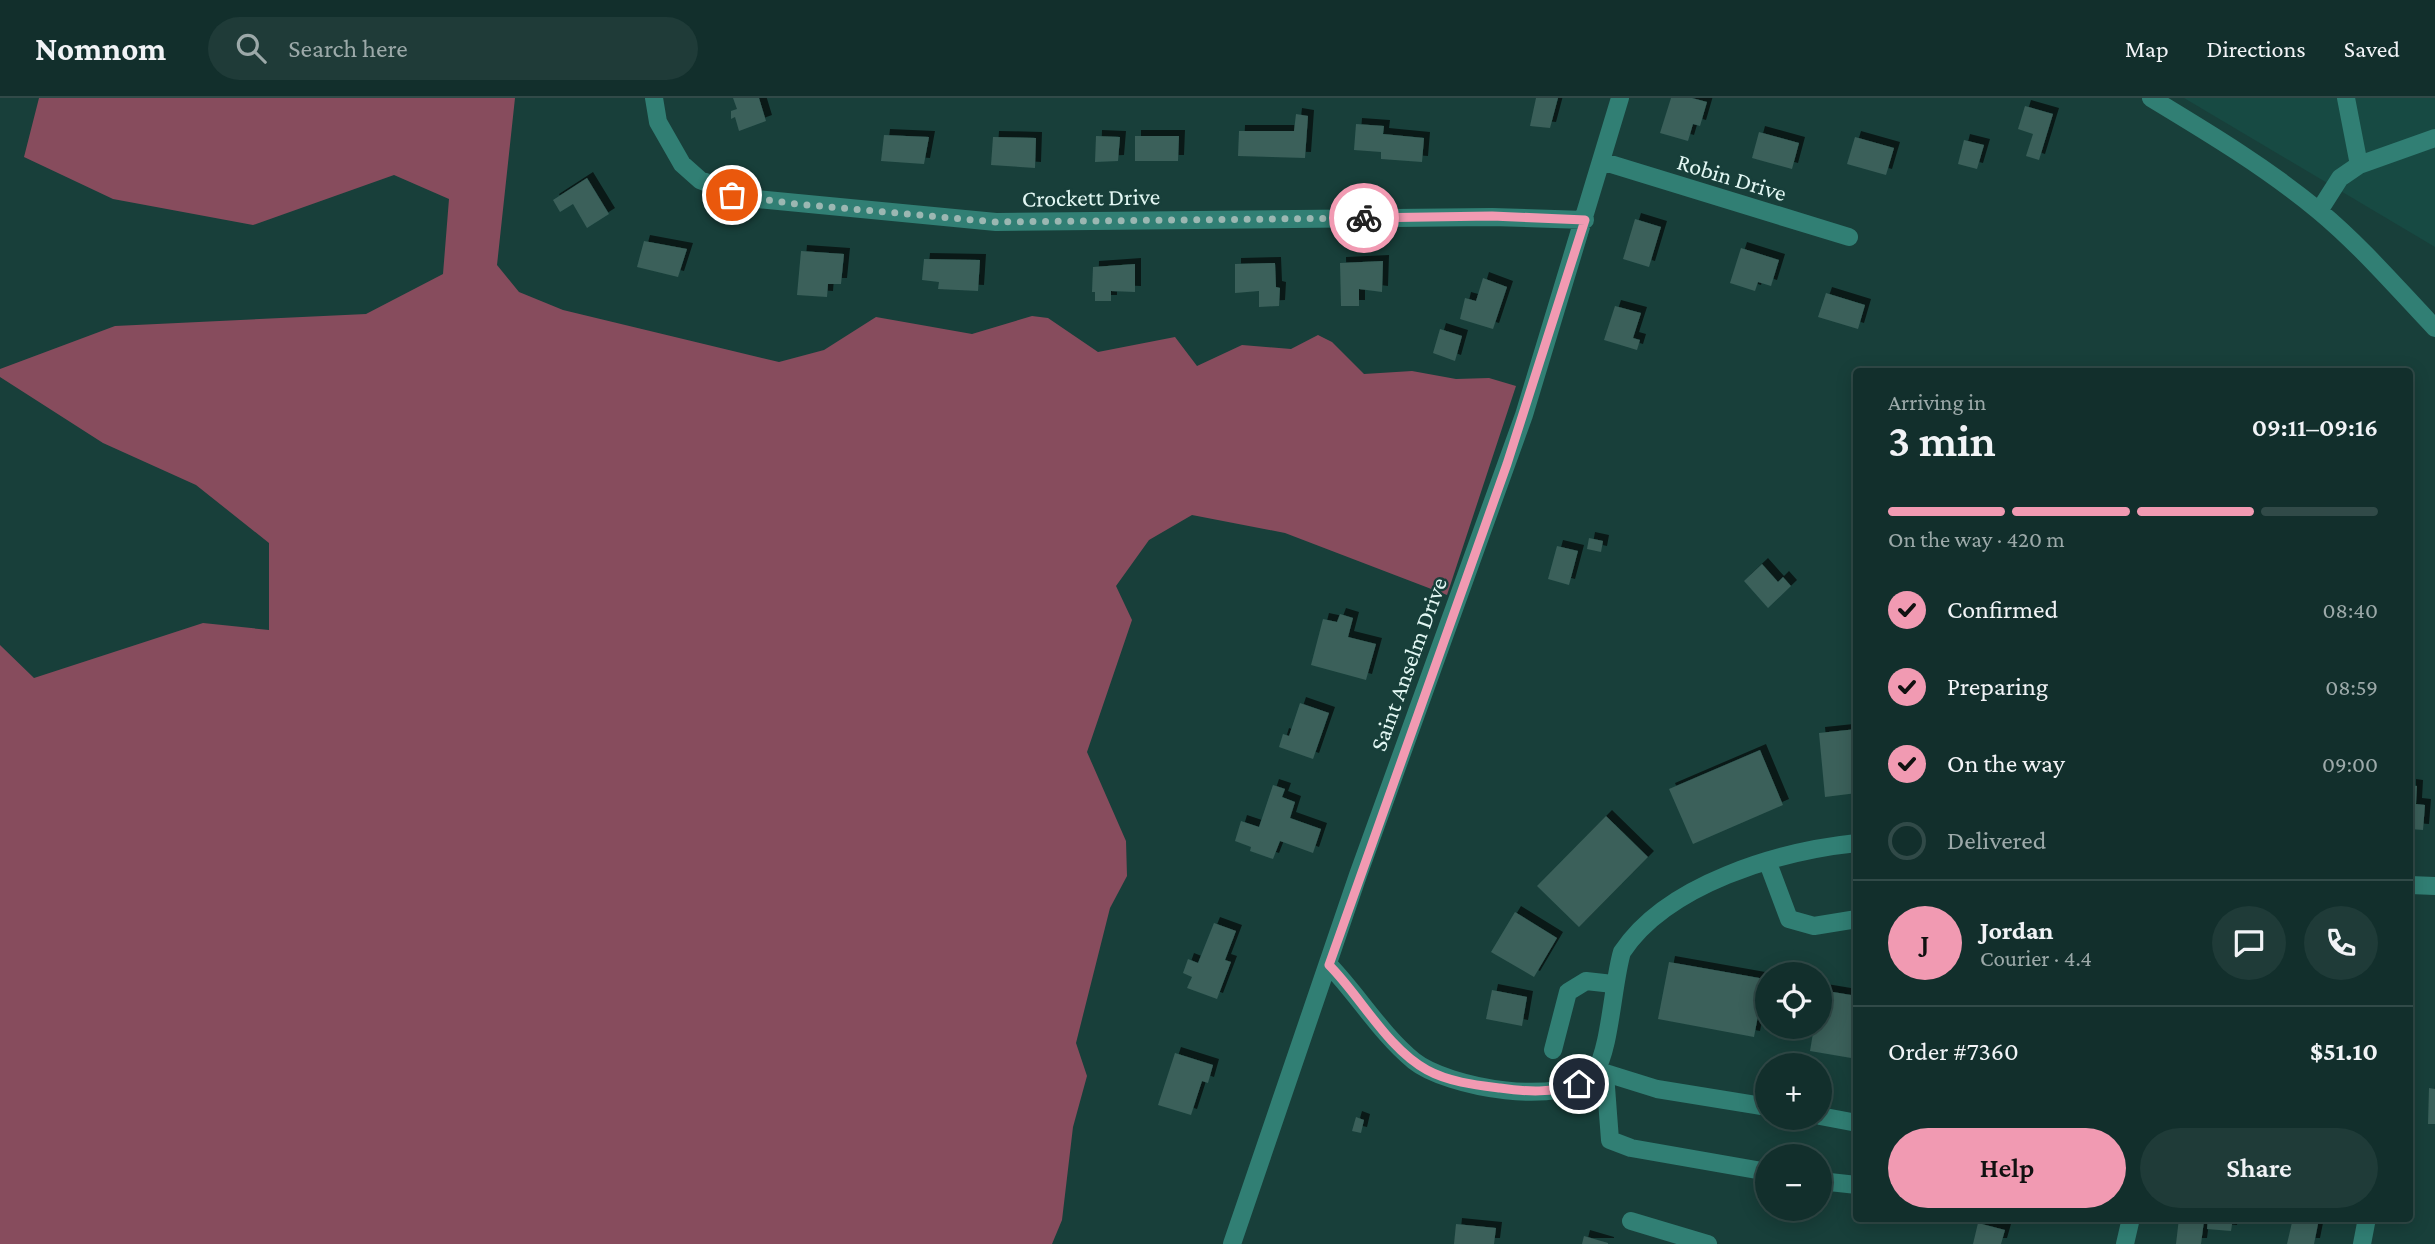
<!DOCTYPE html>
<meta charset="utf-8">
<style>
:root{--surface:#122f2c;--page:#1f3b38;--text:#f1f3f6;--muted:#9ca9a9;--line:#314a48;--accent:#f19ab2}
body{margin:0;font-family:"Crimson Pro",serif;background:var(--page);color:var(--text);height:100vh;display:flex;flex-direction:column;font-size:26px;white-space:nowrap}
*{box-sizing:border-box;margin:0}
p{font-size:23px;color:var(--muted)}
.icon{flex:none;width:38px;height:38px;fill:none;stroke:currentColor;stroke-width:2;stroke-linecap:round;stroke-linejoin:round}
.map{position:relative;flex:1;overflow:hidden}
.sheet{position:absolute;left:1853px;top:270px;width:560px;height:854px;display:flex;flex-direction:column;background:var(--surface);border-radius:7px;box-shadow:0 4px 18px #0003,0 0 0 2px var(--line)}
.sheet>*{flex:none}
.fabs{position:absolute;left:1755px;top:864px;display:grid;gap:14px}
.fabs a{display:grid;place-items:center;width:77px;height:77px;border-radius:50%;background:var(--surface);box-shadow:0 4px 18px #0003,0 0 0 2px var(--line);font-size:35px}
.pin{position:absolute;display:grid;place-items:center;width:60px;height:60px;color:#fff;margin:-30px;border:4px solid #fff;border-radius:50%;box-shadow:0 2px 7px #0007}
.courier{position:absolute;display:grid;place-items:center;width:70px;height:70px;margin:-35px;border:5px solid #f19ab2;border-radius:50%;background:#fff;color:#222;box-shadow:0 2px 9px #0007}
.headline em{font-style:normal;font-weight:600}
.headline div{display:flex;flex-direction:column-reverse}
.headline{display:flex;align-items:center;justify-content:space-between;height:119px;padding:0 35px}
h1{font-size:46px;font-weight:600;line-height:52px}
.bar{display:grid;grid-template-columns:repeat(4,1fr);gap:10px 7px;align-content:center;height:84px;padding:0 35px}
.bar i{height:9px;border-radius:5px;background:var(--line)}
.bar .selected{background:var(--accent)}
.bar p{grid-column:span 4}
.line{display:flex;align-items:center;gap:18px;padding:0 35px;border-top:2px solid var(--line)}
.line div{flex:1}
.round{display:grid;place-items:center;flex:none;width:74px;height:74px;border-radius:37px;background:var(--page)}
ol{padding:0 35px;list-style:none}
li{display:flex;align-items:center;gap:21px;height:77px}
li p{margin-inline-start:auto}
li .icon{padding:7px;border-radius:50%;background:var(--accent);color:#111;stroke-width:4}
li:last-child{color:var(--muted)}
li i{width:38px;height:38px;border:4px solid var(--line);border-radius:50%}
.button{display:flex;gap:14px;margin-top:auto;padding:14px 35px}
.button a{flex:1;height:80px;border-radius:42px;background:var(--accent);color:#111;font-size:28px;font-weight:600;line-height:80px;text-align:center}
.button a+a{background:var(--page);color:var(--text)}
header{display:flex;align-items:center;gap:42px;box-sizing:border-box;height:98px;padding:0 35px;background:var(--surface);border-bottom:2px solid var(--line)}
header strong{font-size:33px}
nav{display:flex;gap:38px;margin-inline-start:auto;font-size:24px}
.search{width:490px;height:63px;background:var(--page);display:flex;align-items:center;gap:18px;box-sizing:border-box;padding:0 24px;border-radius:38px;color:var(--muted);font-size:26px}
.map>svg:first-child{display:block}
</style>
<header>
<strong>Nomnom</strong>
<div class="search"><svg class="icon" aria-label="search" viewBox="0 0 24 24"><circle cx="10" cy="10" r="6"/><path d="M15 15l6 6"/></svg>Search here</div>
<nav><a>Map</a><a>Directions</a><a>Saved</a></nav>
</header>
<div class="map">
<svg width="2435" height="1146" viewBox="0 0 2435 1146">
<defs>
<filter id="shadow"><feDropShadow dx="6" dy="-6" stdDeviation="0" flood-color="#0009"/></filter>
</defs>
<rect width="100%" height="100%" fill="#183f3a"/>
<path fill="#174a43" d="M 2184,0 L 2435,0 L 2435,149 Z"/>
<path fill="#874c5d" d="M 39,0 L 515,0 L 497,167 L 519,194 L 563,212 L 779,264 L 824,252 L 876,219 L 972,236 L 1032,218 L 1048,220 L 1098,254 L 1175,239 L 1197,268 L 1242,247 L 1291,251 L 1318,237 L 1332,244 L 1364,276 L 1412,273 L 1456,281 L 1489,280 L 1516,288 L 1447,497 L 1285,435 L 1192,417 L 1149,442 L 1116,488 L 1132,522 L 1087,654 L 1126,743 L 1127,778 L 1110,810 L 1076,945 L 1087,978 L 1073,1029 L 1062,1122 L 1052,1146 L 0,1146 L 0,547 L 34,580 L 203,525 L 269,532 L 269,445 L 196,387 L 103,345 L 0,279 L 0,271 L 115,228 L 366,216 L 443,176 L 449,101 L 394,77 L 253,127 L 113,101 L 24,59 Z"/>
<path fill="#3a605a" filter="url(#shadow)" d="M 733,0 L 759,0 L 766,23 L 739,33 L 735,19 L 731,21 L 731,13 L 737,11 Z
M 1536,0 L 1558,0 L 1550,30 L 1530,28 Z
M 1671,0 L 1692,0 L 1707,4 L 1700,28 L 1693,26 L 1688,43 L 1660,35 Z
M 2025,8 L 2053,16 L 2039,62 L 2026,58 L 2033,36 L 2018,31 Z
M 1296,16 L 1308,18 L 1305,60 L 1238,58 L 1239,33 L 1294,33 Z
M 1356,26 L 1384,28 L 1383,36 L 1424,40 L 1422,64 L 1381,61 L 1381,54 L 1354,52 Z
M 1759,34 L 1799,45 L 1792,71 L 1752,60 Z
M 884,37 L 929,39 L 924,66 L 881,63 Z
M 1096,38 L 1120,39 L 1118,63 L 1095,64 Z
M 1135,38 L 1179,38 L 1178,63 L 1135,63 Z
M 993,39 L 1036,40 L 1035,70 L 991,67 Z
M 1855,39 L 1894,50 L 1886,77 L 1847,66 Z
M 1964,42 L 1984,47 L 1977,71 L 1958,66 Z
M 587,80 L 609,116 L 587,130 L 573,106 L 560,114 L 553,102 Z
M 1635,121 L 1661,129 L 1649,169 L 1623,161 Z
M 644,143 L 687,151 L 678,179 L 637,169 Z
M 1741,150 L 1779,162 L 1771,188 L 1758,184 L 1755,193 L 1730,185 Z
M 801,153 L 844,156 L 841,186 L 828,186 L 827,199 L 797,197 Z
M 924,161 L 980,162 L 978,193 L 938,191 L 939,184 L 922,182 Z
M 1383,163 L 1382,194 L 1359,191 L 1359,208 L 1341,208 L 1340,165 Z
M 1275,165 L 1276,189 L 1280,190 L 1279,208 L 1259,209 L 1259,193 L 1235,195 L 1235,166 Z
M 1135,166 L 1135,194 L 1111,193 L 1111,203 L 1095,203 L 1095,194 L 1092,194 L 1093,169 Z
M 1483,180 L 1507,189 L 1493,231 L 1460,221 L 1465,200 L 1476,203 Z
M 1826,195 L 1865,207 L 1858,231 L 1818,219 Z
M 1615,208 L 1641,215 L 1633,240 L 1640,242 L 1637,252 L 1604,242 Z
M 1440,231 L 1462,238 L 1455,263 L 1433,255 Z
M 1589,440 L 1603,443 L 1601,454 L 1587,451 Z
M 1557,448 L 1578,453 L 1569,487 L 1548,481 Z
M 1762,466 L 1778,484 L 1783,479 L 1791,488 L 1768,510 L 1744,483 Z
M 1340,516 L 1353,520 L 1348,539 L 1376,546 L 1366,582 L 1311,567 L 1323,521 L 1337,524 Z
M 1300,605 L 1329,615 L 1313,661 L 1279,649 L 1283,636 L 1289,638 Z
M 1857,631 L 1857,695 L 1825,699 L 1819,635 Z
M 1760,652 L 1783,707 L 1693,746 L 1669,691 Z
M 1273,687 L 1285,691 L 1282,699 L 1295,704 L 1290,720 L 1321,731 L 1313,755 L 1280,743 L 1273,761 L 1250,753 L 1251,749 L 1235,743 L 1241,723 L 1259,729 Z
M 2410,687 L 2417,688 L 2416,706 L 2425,707 L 2423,732 L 2410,731 Z
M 1606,718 L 1648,759 L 1579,829 L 1537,788 Z
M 1515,814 L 1557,840 L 1534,879 L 1491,854 Z
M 1214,825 L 1236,833 L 1225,862 L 1231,864 L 1217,901 L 1187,890 L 1192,879 L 1183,875 L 1188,861 L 1198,865 Z
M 1669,864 L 1765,881 L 1754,939 L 1658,921 Z
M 1492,892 L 1527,899 L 1522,928 L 1486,921 Z
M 1821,892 L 1857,898 L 1857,961 L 1810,953 L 1814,929 L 1820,929 Z
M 1175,955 L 1213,967 L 1208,985 L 1202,983 L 1191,1017 L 1158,1007 Z
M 2429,990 L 2435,991 L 2435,1026 L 2428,1026 Z
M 1356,1019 L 1364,1022 L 1361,1035 L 1352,1033 Z
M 2179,1120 L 2204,1123 L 2201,1146 L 2176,1146 Z
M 2208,1120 L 2233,1120 L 2231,1133 L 2207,1131 Z
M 2293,1120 L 2319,1121 L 2314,1146 L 2287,1146 Z
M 1978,1125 L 2005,1132 L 2001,1146 L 1973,1146 Z
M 1456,1126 L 1496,1130 L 1494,1146 L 1454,1146 Z
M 1584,1138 L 1608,1145 L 1608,1146 L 1582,1146 Z"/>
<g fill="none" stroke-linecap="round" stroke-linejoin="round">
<path stroke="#317f74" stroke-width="18" d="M 654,0 L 658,24 L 682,66 L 700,82 L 746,100 L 996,124 L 1492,119 L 1585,122
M 2151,0 C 2209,35 2267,70 2319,113 C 2361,148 2397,190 2435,230
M 2346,0 L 2359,67
M 1601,63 L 1849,139
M 2319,113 L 2340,80 L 2359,67 L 2435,40
M 1768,765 L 1789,821 L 1814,828 L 1857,821
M 2410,787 L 2435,788
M 1329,867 C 1358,897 1381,936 1414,963 C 1446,989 1566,1012 1595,973 C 1610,953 1613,883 1622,854 C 1667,786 1779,753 1857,745
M 1553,952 L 1568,894 L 1586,883 L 1613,886
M 1596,972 L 1657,991 L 1768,1009
M 1605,976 L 1610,1042 L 1631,1050 L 1768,1074
M 1820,1018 L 1857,1025
M 1820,1083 L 1857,1087
M 1631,1123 L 1708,1146
M 1232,1146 L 1358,777 L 1524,317 L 1620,0
M 2125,1146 L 2131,1120
M 2362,1146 L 2367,1120"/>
</g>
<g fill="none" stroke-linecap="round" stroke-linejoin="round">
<path stroke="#9bb7b2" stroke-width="7" stroke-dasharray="0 12.6" d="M 732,97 L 797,106 L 996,124 L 1364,120"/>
<path stroke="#f19ab2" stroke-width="9" d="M 1364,120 L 1492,118 L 1585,122 L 1507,366 L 1329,867 C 1361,899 1387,950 1427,972 C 1449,984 1476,987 1500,990 C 1528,994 1551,995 1579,986"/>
</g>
<g text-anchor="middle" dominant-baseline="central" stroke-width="5" stroke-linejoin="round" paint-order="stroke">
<g font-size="24" fill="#e2f7f3" stroke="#183f3a">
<text transform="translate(1732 79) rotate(17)">Robin Drive</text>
<text transform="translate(1091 99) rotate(-1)">Crockett Drive</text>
<text transform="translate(1408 566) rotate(-70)">Saint Anselm Drive</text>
</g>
</g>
</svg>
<div class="fabs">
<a><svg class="icon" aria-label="locate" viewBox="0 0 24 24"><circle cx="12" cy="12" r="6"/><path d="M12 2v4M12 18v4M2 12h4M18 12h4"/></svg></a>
<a>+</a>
<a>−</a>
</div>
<div class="pin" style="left:732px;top:97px;background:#ea580c"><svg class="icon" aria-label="bag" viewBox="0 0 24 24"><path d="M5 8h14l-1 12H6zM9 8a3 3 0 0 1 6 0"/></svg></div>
<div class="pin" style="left:1579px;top:986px;background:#1f2937"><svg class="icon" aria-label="home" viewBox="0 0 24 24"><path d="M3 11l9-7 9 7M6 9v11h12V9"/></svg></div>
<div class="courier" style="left:1364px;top:120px"><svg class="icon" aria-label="bike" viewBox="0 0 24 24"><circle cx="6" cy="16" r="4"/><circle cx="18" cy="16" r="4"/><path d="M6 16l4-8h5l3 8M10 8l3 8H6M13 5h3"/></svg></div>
<section class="sheet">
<div class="headline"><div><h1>3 min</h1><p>Arriving in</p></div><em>09:11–09:16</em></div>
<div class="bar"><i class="selected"></i><i class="selected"></i><i class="selected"></i><i></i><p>On the way · 420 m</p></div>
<ol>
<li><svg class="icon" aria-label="check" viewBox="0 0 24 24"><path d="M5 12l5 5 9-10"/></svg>Confirmed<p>08:40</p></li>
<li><svg class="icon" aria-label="check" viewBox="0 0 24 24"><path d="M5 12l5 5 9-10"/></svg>Preparing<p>08:59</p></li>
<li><svg class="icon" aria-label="check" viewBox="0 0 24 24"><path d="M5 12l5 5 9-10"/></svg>On the way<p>09:00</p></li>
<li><i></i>Delivered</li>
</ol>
<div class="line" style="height:126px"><b class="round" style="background:var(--accent);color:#111">J</b><div><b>Jordan</b><p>Courier · 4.4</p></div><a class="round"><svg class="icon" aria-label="chat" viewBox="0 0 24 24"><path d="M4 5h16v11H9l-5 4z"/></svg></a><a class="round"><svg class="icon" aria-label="phone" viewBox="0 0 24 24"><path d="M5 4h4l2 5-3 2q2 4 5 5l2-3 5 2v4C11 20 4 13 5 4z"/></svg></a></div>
<div class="line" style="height:91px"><div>Order #7360</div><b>$51.10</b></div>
<div class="button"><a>Help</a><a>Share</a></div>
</section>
</div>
